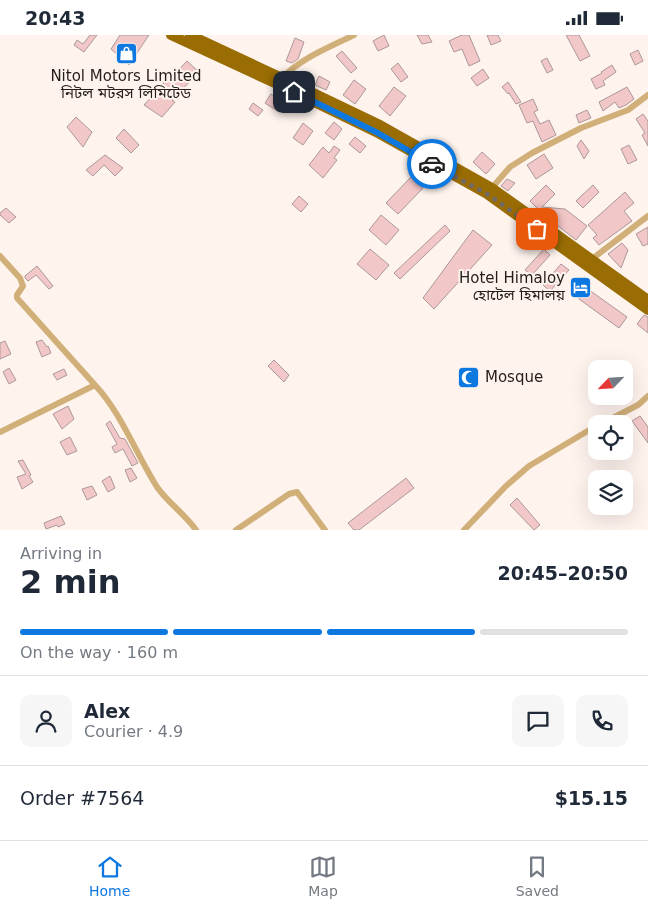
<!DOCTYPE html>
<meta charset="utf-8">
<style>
:root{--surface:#fff;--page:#f6f6f7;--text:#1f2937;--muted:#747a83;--line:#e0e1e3;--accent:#0d78e0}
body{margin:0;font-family:"DejaVu Sans","Noto Sans Bengali",sans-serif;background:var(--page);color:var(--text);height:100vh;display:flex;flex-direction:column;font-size:19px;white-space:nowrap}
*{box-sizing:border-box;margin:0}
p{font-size:16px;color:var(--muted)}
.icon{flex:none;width:28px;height:28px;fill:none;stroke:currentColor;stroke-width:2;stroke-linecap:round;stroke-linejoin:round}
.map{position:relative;height:495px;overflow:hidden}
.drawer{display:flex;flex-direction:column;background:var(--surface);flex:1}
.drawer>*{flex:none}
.needle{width:32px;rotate:245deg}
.tools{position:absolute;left:588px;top:325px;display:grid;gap:10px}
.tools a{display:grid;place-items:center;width:45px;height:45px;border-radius:10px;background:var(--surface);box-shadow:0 5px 20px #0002;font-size:25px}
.pin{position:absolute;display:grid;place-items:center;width:42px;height:42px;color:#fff;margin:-21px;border-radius:10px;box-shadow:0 2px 8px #0006}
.courier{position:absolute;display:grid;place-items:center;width:50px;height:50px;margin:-25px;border:4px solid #0d78e0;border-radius:50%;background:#fff;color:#222;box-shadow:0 1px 6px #0007}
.summary em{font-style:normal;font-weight:600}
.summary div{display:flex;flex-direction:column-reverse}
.summary{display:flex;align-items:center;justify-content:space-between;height:85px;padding:0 20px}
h1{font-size:32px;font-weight:600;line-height:38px}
.bar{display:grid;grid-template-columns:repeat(4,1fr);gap:8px 5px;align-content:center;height:60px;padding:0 20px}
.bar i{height:6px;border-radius:4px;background:var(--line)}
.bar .selected{background:var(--accent)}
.bar p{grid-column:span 4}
.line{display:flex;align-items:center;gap:12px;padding:0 20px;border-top:1px solid var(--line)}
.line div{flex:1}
.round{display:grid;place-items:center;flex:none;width:52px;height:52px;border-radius:10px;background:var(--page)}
.status{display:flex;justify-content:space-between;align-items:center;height:35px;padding:0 25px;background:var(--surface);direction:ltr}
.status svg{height:14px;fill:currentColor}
.dock{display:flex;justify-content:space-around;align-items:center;height:70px;border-top:1px solid var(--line);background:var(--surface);font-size:14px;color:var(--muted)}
.dock a{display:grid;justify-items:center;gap:2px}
.dock .selected{color:var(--accent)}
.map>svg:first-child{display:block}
</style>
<div class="status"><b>20:43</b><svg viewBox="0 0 49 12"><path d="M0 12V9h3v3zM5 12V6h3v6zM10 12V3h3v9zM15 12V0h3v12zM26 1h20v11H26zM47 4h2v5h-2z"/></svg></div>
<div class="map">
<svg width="648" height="495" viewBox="0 0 648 495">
<rect width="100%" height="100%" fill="#fef3ed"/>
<path fill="#f2c7c8" stroke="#ac9899" d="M 90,0 L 97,0 L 84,17 L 74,10 L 77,5 L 83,9 Z
M 120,0 L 149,0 L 129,30 L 111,14 Z
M 384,0 L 389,11 L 378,16 L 373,6 Z
M 417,0 L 428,0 L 432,7 L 422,9 Z
M 462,0 L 469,0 L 480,26 L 469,31 L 462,14 L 454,17 L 449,6 Z
M 487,0 L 498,0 L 501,6 L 491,10 Z
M 566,0 L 579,0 L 590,21 L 580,26 Z
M 295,3 L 304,7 L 298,24 L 292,28 L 286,26 Z
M 638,15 L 643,26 L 635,30 L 630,19 Z
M 342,16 L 357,33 L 351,38 L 336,21 Z
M 547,23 L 553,35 L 547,38 L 541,26 Z
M 187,26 L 199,37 L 172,65 L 175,67 L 162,82 L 144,70 L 164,48 L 155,41 L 159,35 L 170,44 Z
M 398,28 L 408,42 L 401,47 L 391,34 Z
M 612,30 L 616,37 L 603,46 L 605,50 L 596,54 L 591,44 L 602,38 L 601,37 Z
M 483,34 L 489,43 L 477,51 L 471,43 Z
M 319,41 L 330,47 L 326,55 L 315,50 Z
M 354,45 L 366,54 L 355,69 L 343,60 Z
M 508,47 L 521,67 L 516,69 L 509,58 L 508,59 L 502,52 Z
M 394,52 L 406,61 L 390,81 L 379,71 Z
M 627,52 L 634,64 L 626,70 L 619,73 L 615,67 L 603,76 L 599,67 Z
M 271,59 L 285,68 L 279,77 L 265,68 Z
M 533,64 L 538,75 L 534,77 L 540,89 L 549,85 L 556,100 L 542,107 L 533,86 L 527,88 L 519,70 Z
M 253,68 L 263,75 L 258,81 L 249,74 Z
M 587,75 L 591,83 L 579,88 L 576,80 Z
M 643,79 L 648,86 L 648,111 L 642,100 L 645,98 L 636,84 Z
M 76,82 L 92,97 L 83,112 L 67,92 Z
M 334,87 L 342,94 L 334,105 L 325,98 Z
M 303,88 L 313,96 L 303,110 L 293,103 Z
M 124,94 L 139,110 L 131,118 L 116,103 Z
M 355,102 L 366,111 L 360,118 L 349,109 Z
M 581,105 L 589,116 L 584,124 L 577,111 Z
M 629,110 L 637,125 L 628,129 L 621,114 Z
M 334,111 L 340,115 L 334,123 L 337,125 L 323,143 L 309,130 L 323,112 L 329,118 Z
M 482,117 L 495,129 L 486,139 L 473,127 Z
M 544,119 L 553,133 L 536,144 L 527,130 Z
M 105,120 L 123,133 L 115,141 L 104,130 L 93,141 L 86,135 Z
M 411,142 L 423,153 L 398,179 L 386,168 Z
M 507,144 L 515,148 L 508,156 L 501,151 Z
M 546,150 L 555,159 L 542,172 L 565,174 L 587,191 L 576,205 L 543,179 L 530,166 Z
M 593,150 L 599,157 L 583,173 L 576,166 Z
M 625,157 L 634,168 L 624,176 L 632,186 L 599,210 L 593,203 L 597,200 L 588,190 Z
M 299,161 L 308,169 L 301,177 L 292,169 Z
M 6,173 L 16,182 L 9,188 L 0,180 L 0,178 Z
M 381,180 L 399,195 L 386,210 L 369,195 Z
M 445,190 L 450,196 L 400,244 L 394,238 Z
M 648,192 L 648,209 L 643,211 L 636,199 Z
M 473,195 L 492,210 L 434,274 L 423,263 Z
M 622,208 L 628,215 L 621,233 L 608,219 Z
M 370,214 L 389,230 L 376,245 L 357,229 Z
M 544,214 L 550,220 L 532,240 L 525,235 Z
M 561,229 L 569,235 L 550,256 L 543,250 Z
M 37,231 L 53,251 L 49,254 L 36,240 L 28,246 L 25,243 L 25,241 Z
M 584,242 L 590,245 L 585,252 L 627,282 L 619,293 L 579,264 L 579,263 L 572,258 Z
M 644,280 L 648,282 L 648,298 L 637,289 Z
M 42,305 L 47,312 L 48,311 L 51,318 L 42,322 L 36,307 Z
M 5,306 L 11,319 L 0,324 L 0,308 Z
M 274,325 L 289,340 L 284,347 L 268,331 Z
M 9,333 L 16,345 L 9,349 L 3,337 Z
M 64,334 L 67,340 L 57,345 L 53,339 Z
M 470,335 L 477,344 L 468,350 L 462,340 Z
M 68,371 L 74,384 L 62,394 L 53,379 Z
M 640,381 L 648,392 L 648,408 L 632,386 Z
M 110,386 L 120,403 L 125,404 L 138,428 L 132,431 L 123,414 L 115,418 L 112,412 L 117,409 L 106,389 Z
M 70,402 L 77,416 L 67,420 L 60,407 Z
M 23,425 L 31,440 L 29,441 L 33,447 L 22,454 L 17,442 L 26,439 L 18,426 Z
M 131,433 L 137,443 L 130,447 L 125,435 Z
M 110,441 L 115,453 L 108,457 L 102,446 Z
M 406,443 L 414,453 L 359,495 L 354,495 L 348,488 Z
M 92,451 L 97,460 L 87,465 L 82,454 Z
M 517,463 L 540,490 L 534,495 L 510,470 Z
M 61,481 L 65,489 L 58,492 L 57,490 L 46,494 L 44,488 Z"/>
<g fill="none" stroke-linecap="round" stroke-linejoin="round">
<path stroke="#d1af79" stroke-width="6" d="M 282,43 C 301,23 330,12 354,0
M 491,154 L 510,132 L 532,118 L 581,93 L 628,75 L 648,60
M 0,221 L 20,243 L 23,251 L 17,260 L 17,263 L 95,350
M 592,224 L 648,181
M 601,389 L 638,370 L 648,361
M 0,397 L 95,350 C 122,379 136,419 157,452 C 168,468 185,479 196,495
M 236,495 L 289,459 L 297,457 L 325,495
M 464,495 L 506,451 L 529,431 L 596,391"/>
<path stroke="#9a6c04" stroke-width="10" d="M 171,0 L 277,49 L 376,97 L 487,159 L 648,275
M 190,0 L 282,43 L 380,90 L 492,153 L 648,265"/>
</g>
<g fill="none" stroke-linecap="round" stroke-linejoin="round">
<path stroke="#706964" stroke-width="5" stroke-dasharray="0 9" d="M 432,129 L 487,159 L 537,194"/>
<path stroke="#0d78e0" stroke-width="6" d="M 294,57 L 376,97 L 432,129"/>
</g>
<defs>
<symbol id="shop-square" viewBox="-11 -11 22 22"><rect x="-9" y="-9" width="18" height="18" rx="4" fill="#0d78e0" stroke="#fef3ed"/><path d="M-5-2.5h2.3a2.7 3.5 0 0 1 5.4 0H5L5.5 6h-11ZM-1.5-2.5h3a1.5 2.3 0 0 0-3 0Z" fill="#fff"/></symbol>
<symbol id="hotel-square" viewBox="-11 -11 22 22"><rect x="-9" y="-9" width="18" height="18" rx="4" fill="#0d78e0" stroke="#fef3ed"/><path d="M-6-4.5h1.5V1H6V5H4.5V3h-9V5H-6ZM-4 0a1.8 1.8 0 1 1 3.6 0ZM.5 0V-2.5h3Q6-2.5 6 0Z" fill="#fff"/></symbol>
<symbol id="mosque-square" viewBox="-11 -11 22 22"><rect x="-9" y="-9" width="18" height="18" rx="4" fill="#0d78e0" stroke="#fef3ed"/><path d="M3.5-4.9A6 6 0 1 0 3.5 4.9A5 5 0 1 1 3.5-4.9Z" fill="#fff"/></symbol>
</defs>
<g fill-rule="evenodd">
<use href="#shop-square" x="114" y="6" width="25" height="25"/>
<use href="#hotel-square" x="568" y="240" width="25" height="25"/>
<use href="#mosque-square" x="456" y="330" width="25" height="25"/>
</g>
<g text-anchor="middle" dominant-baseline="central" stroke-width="4" stroke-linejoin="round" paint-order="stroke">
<g font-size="15" fill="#241e1b" stroke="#fef3ed">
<text x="126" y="41">Nitol Motors Limited<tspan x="126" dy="17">নিটল মটরস লিমিটেড</tspan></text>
<text x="565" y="243" text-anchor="end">Hotel Himaloy<tspan x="565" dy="17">হোটেল হিমালয়</tspan></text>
<text x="485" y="342" text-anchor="start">Mosque</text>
</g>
</g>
</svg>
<div class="tools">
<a><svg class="needle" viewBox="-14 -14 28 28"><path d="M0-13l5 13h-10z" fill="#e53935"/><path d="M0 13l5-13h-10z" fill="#747a83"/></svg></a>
<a><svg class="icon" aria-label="locate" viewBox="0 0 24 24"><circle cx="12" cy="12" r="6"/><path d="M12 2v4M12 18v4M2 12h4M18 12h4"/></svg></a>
<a><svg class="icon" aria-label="layers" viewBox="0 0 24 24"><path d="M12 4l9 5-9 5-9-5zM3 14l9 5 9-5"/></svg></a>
</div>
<div class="pin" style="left:537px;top:194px;background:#ea580c"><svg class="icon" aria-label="bag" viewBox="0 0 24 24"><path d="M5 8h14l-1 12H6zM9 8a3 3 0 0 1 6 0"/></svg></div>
<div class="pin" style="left:294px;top:57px;background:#1f2937"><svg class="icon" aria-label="home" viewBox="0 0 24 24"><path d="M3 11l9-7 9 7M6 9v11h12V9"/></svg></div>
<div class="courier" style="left:432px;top:129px"><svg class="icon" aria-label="car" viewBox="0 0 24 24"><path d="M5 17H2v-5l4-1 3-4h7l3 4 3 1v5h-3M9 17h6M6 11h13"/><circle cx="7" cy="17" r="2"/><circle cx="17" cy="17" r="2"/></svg></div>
</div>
<section class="drawer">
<div class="summary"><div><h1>2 min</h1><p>Arriving in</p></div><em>20:45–20:50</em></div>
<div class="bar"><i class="selected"></i><i class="selected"></i><i class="selected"></i><i></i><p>On the way · 160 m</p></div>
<div class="line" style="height:90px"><a class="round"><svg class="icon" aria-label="person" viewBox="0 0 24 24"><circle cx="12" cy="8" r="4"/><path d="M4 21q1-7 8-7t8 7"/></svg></a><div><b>Alex</b><p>Courier · 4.9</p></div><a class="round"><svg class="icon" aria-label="chat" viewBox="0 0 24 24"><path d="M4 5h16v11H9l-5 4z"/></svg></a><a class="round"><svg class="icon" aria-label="phone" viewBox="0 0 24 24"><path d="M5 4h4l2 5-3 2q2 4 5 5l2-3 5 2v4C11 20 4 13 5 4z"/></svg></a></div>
<div class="line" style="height:65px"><div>Order #7564</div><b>$15.15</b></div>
</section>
<nav class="dock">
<a class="selected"><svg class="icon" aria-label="home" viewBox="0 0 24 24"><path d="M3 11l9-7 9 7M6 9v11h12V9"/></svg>Home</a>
<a><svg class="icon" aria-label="map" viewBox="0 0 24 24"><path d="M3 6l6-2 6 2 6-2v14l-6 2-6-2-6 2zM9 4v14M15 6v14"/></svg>Map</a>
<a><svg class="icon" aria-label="saved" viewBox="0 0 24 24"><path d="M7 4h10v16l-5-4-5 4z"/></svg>Saved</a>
</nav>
